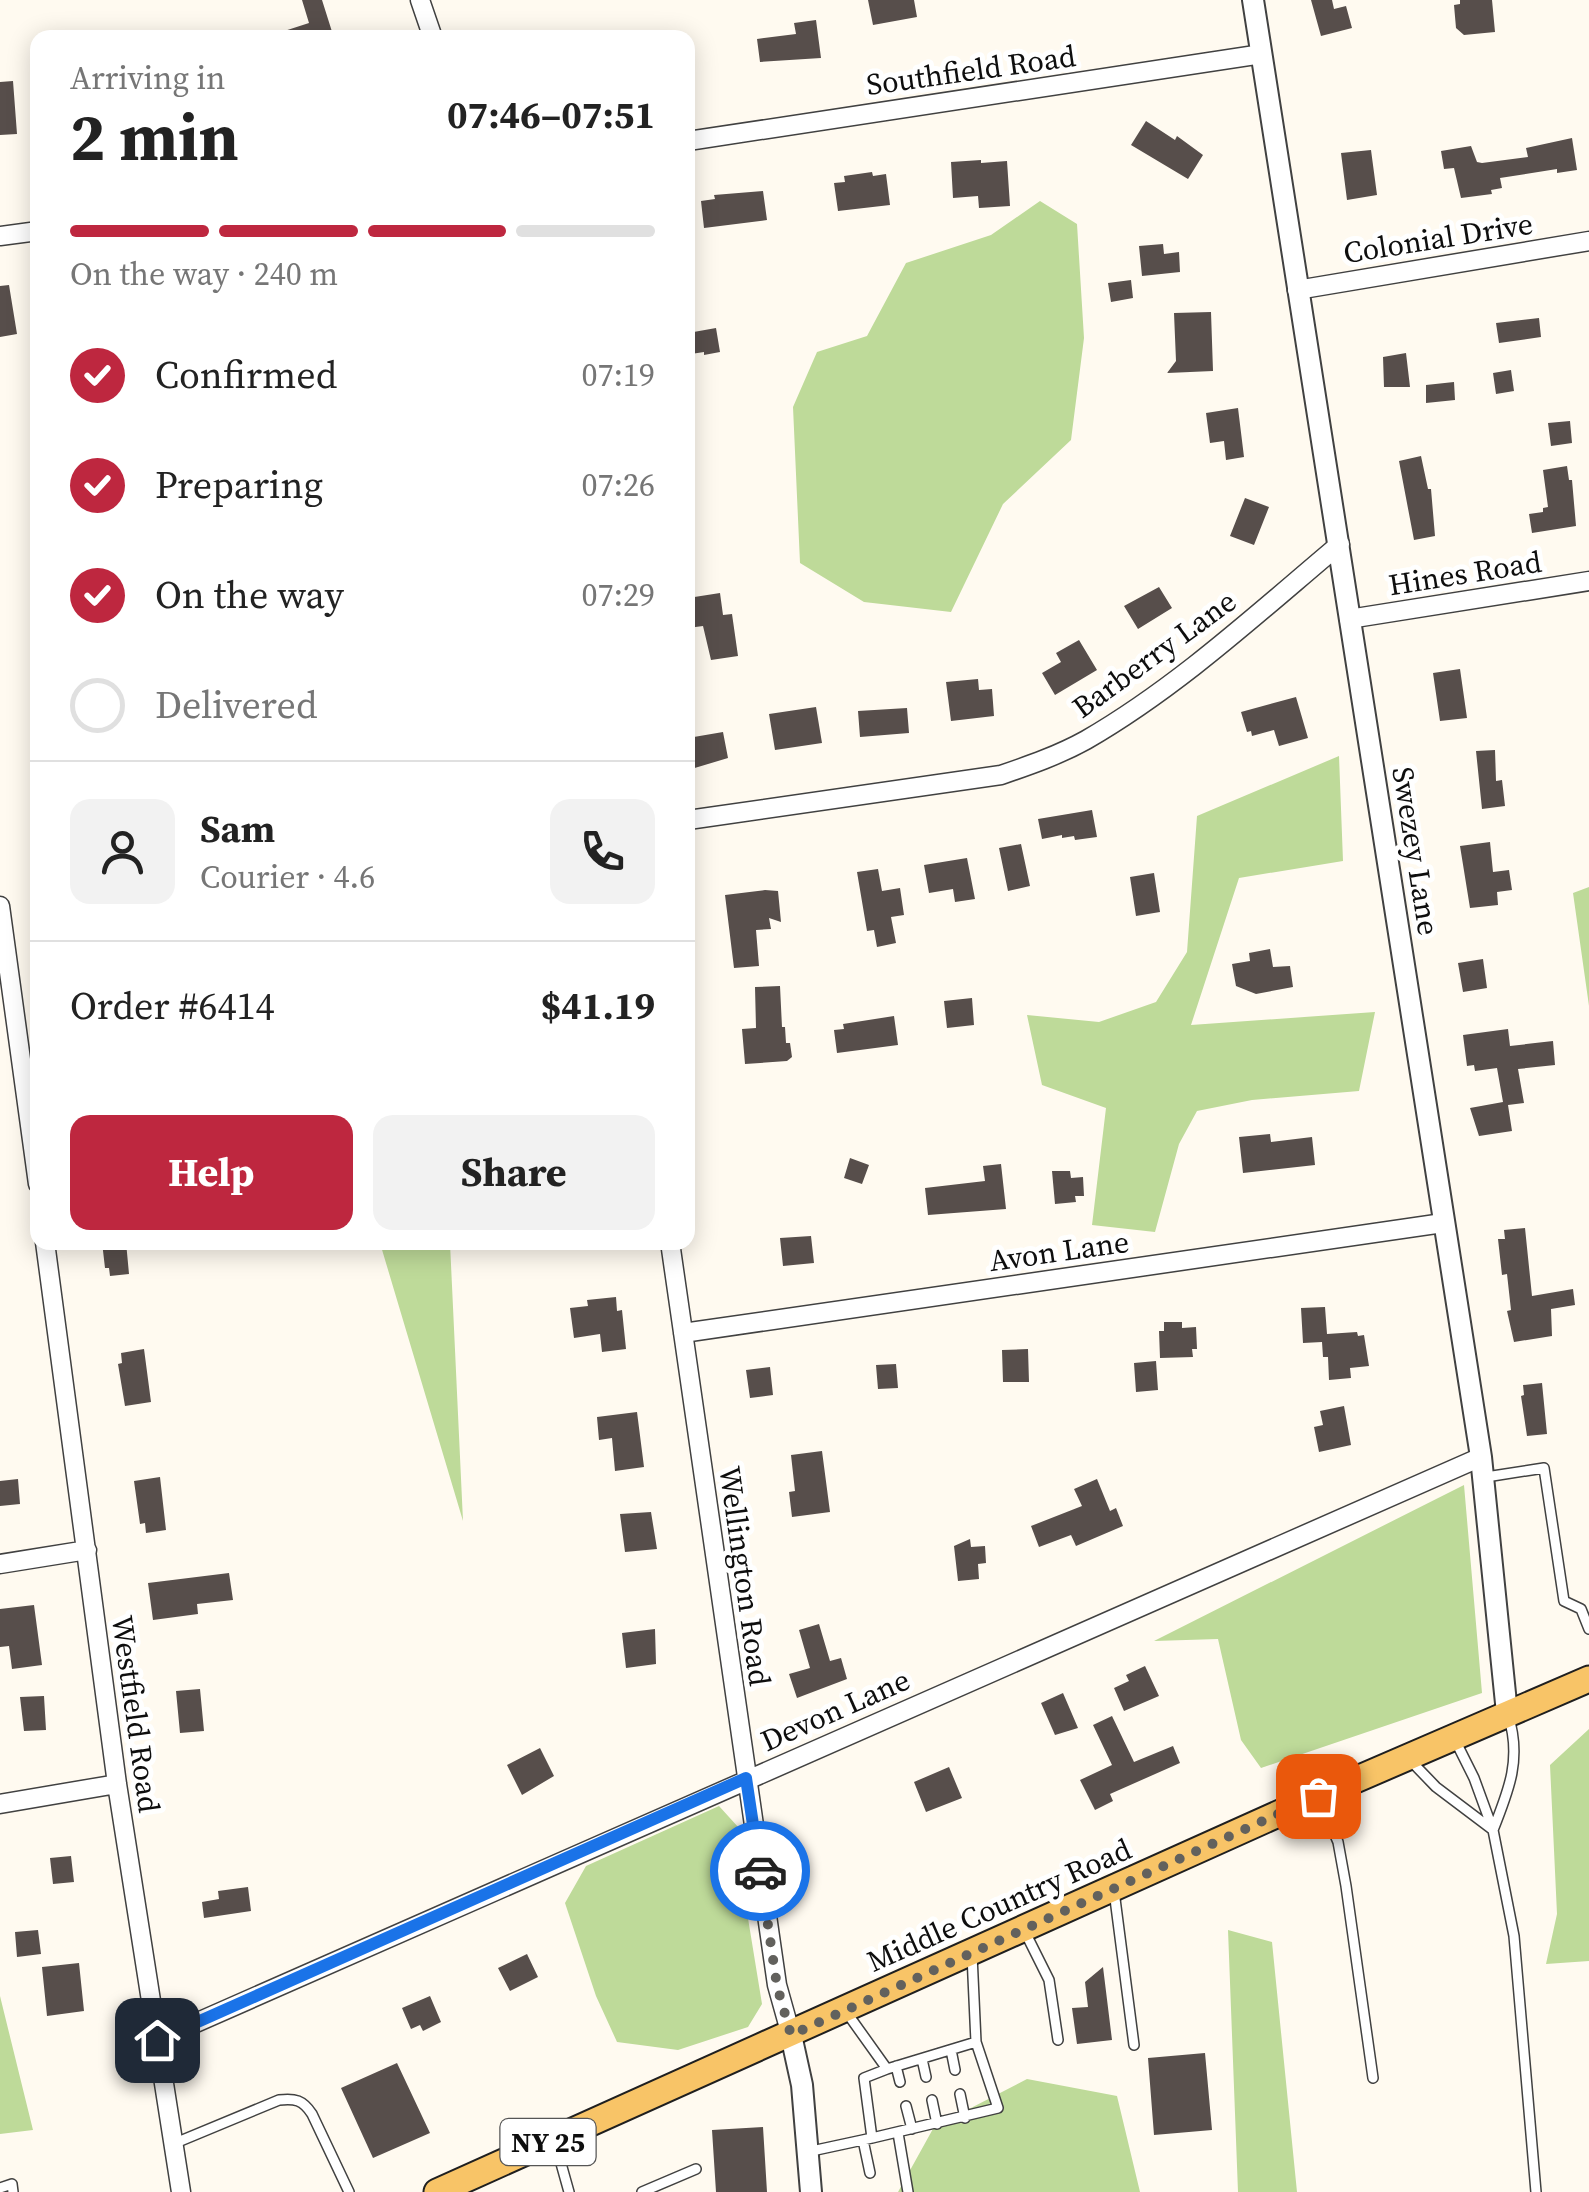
<!DOCTYPE html>
<meta charset="utf-8">
<style>
:root{--surface:#fff;--page:#f2f2f2;--text:#222;--muted:#767676;--line:#e0e0e0;--accent:#be273f}
body{margin:0;font-family:"Source Serif 4",serif;background:var(--page);color:var(--text);height:100vh;display:flex;flex-direction:column;font-size:38px;white-space:nowrap}
*{box-sizing:border-box;margin:0}
p{font-size:32px;color:var(--muted)}
.icon{flex:none;width:55px;height:55px;fill:none;stroke:currentColor;stroke-width:2;stroke-linecap:round;stroke-linejoin:round}
.map{position:relative;flex:1;overflow:hidden}
.details{position:absolute;left:30px;top:30px;width:665px;height:1220px;display:flex;flex-direction:column;background:var(--surface);border-radius:20px;box-shadow:0 5px 25px #0003}
.details>*{flex:none}
.pin{position:absolute;display:grid;place-items:center;width:85px;height:85px;color:#fff;margin:-42px;border-radius:20px;box-shadow:0 5px 15px #0006}
.courier{position:absolute;display:grid;place-items:center;width:100px;height:100px;margin:-50px;border:8px solid #1a73e8;border-radius:50%;background:#fff;color:#222;box-shadow:0 2px 12px #0007}
.summary em{font-style:normal;font-weight:700}
.summary div{display:flex;flex-direction:column-reverse}
.summary{display:flex;align-items:center;justify-content:space-between;height:170px;padding:0 40px}
h1{font-size:65px;font-weight:700;line-height:75px}
.bar{display:grid;grid-template-columns:repeat(4,1fr);gap:15px 10px;align-content:center;height:120px;padding:0 40px}
.bar i{height:12px;border-radius:8px;background:var(--line)}
.bar .on{background:var(--accent)}
.bar p{grid-column:span 4}
.line{display:flex;align-items:center;gap:25px;padding:0 40px;border-top:2px solid var(--line)}
.line div{flex:1}
.round{display:grid;place-items:center;flex:none;width:105px;height:105px;border-radius:20px;background:var(--page)}
ol{padding:0 40px;list-style:none}
li{display:flex;align-items:center;gap:30px;height:110px}
li p{margin-inline-start:auto}
li .icon{padding:10px;border-radius:50%;background:var(--accent);color:#fff;stroke-width:4}
li:last-child{color:var(--muted)}
li i{width:55px;height:55px;border:5px solid var(--line);border-radius:50%}
.cta{display:flex;gap:20px;margin-top:auto;padding:20px 40px}
.cta a{flex:1;height:115px;border-radius:20px;background:var(--accent);color:#fff;font-size:40px;font-weight:700;line-height:115px;text-align:center}
.cta a+a{background:var(--page);color:var(--text)}
.map>svg:first-child{display:block}
</style>
<div class="map">
<svg width="1589" height="2192" viewBox="0 0 1589 2192">
<rect width="100%" height="100%" fill="#fffaf0"/>
<path fill="#beda99" d="M 1040,201 L 1077,224 L 1084,338 L 1071,440 L 1003,504 L 951,612 L 864,602 L 800,563 L 793,407 L 817,352 L 867,336 L 906,263 L 991,235 Z
M 1339,756 L 1343,861 L 1239,878 L 1191,1025 L 1375,1012 L 1359,1091 L 1252,1100 L 1197,1111 L 1179,1144 L 1155,1232 L 1092,1225 L 1106,1108 L 1042,1085 L 1027,1015 L 1099,1022 L 1156,1002 L 1187,952 L 1197,816 Z
M 1589,887 L 1589,1006 L 1573,893 Z
M 380,1243 L 450,1243 L 463,1521 Z
M 1464,1485 L 1482,1693 L 1261,1768 L 1241,1740 L 1218,1639 L 1154,1641 Z
M 1589,1729 L 1589,1961 L 1546,1964 L 1557,1914 L 1550,1765 Z
M 719,1806 L 739,1828 L 745,1900 L 762,2004 L 748,2027 L 678,2050 L 617,2042 L 596,1996 L 565,1903 L 586,1866 Z
M 1228,1930 L 1272,1942 L 1297,2192 L 1238,2192 Z
M 0,1996 L 33,2130 L 0,2134 Z
M 1027,2079 L 1117,2096 L 1140,2192 L 898,2192 L 934,2127 Z"/>
<path fill="#574e4b" d="M 302,0 L 322,0 L 334,38 L 276,38 L 275,34 L 309,23 Z
M 868,0 L 914,0 L 917,17 L 873,25 Z
M 1311,0 L 1332,0 L 1334,9 L 1346,6 L 1352,28 L 1321,36 Z
M 1460,0 L 1492,0 L 1495,32 L 1464,35 L 1456,28 L 1454,5 L 1460,4 Z
M 816,20 L 821,58 L 760,62 L 757,39 L 796,34 L 794,23 Z
M 13,81 L 17,134 L 0,135 L 0,82 Z
M 1146,121 L 1175,140 L 1177,136 L 1203,155 L 1188,179 L 1131,145 Z
M 1572,138 L 1577,170 L 1557,173 L 1557,169 L 1500,178 L 1502,188 L 1491,190 L 1492,194 L 1461,198 L 1454,168 L 1444,169 L 1441,151 L 1471,146 L 1477,162 L 1482,163 L 1528,157 L 1526,148 Z
M 1371,150 L 1377,195 L 1347,200 L 1341,153 Z
M 981,160 L 981,163 L 1007,161 L 1010,206 L 979,208 L 978,196 L 953,198 L 951,162 Z
M 872,172 L 873,176 L 886,174 L 890,205 L 838,211 L 834,183 L 845,182 L 844,176 Z
M 763,191 L 767,220 L 704,228 L 701,201 L 715,199 L 714,195 Z
M 1163,244 L 1164,254 L 1179,252 L 1180,272 L 1142,276 L 1139,246 Z
M 1131,280 L 1133,298 L 1111,302 L 1108,283 Z
M 9,285 L 17,334 L 0,337 L 0,286 Z
M 1211,312 L 1213,371 L 1167,373 L 1176,361 L 1174,313 Z
M 1539,318 L 1541,337 L 1499,343 L 1496,323 Z
M 716,328 L 720,352 L 704,355 L 704,352 L 691,354 L 688,351 L 688,333 Z
M 1406,353 L 1410,387 L 1384,387 L 1383,357 Z
M 1511,370 L 1514,391 L 1496,394 L 1493,373 Z
M 1454,382 L 1455,400 L 1426,403 L 1426,385 Z
M 1238,408 L 1244,457 L 1226,460 L 1224,441 L 1210,443 L 1206,413 Z
M 1570,421 L 1572,443 L 1551,446 L 1548,423 Z
M 1421,456 L 1428,489 L 1431,489 L 1435,536 L 1414,540 L 1399,461 Z
M 1567,466 L 1569,480 L 1572,480 L 1576,526 L 1532,533 L 1529,514 L 1543,512 L 1543,508 L 1548,507 L 1543,470 Z
M 1245,498 L 1269,507 L 1254,545 L 1230,536 Z
M 1159,587 L 1172,608 L 1138,629 L 1124,606 Z
M 720,593 L 723,615 L 732,614 L 738,656 L 711,660 L 703,626 L 688,628 L 688,598 Z
M 1079,640 L 1097,670 L 1055,695 L 1042,673 L 1061,662 L 1056,653 Z
M 1460,669 L 1467,718 L 1440,721 L 1433,673 Z
M 978,679 L 979,690 L 992,689 L 994,716 L 951,721 L 946,682 Z
M 1296,697 L 1308,738 L 1279,746 L 1274,730 L 1252,736 L 1251,731 L 1247,732 L 1241,712 Z
M 816,707 L 822,743 L 775,750 L 769,714 Z
M 907,708 L 909,733 L 860,737 L 858,711 Z
M 723,732 L 728,758 L 688,770 L 688,738 Z
M 1495,750 L 1496,781 L 1502,780 L 1505,806 L 1482,809 L 1476,751 Z
M 1092,810 L 1097,837 L 1075,840 L 1074,836 L 1062,838 L 1062,835 L 1042,839 L 1038,819 Z
M 1490,842 L 1493,872 L 1509,870 L 1512,890 L 1497,892 L 1498,905 L 1470,908 L 1460,846 Z
M 1021,844 L 1030,886 L 1008,891 L 999,848 Z
M 967,858 L 975,899 L 955,902 L 953,889 L 929,893 L 924,865 Z
M 878,869 L 882,891 L 900,888 L 904,915 L 891,917 L 896,943 L 877,947 L 874,930 L 867,931 L 857,872 Z
M 1154,873 L 1160,912 L 1136,916 L 1130,877 Z
M 765,890 L 778,891 L 781,922 L 769,918 L 771,929 L 756,930 L 759,966 L 734,968 L 725,895 Z
M 1270,949 L 1273,967 L 1290,966 L 1293,987 L 1256,994 L 1236,986 L 1232,964 L 1250,961 L 1249,953 Z
M 1483,959 L 1487,988 L 1463,992 L 1458,963 Z
M 780,986 L 782,1027 L 785,1027 L 786,1043 L 790,1043 L 792,1057 L 787,1061 L 745,1064 L 742,1029 L 756,1028 L 755,987 Z
M 972,998 L 974,1025 L 947,1028 L 944,1001 Z
M 894,1016 L 898,1045 L 837,1053 L 834,1030 L 844,1029 L 843,1024 Z
M 1508,1029 L 1510,1046 L 1553,1041 L 1555,1065 L 1518,1069 L 1524,1103 L 1508,1105 L 1512,1131 L 1479,1136 L 1470,1108 L 1503,1102 L 1497,1068 L 1475,1071 L 1474,1065 L 1467,1066 L 1463,1035 Z
M 1270,1134 L 1271,1142 L 1312,1137 L 1315,1165 L 1243,1173 L 1239,1137 Z
M 850,1158 L 869,1165 L 862,1184 L 844,1178 Z
M 1001,1164 L 1006,1209 L 928,1215 L 925,1188 L 985,1181 L 983,1166 Z
M 1052,1171 L 1070,1171 L 1071,1178 L 1083,1177 L 1084,1196 L 1075,1196 L 1076,1202 L 1055,1204 Z
M 1525,1228 L 1532,1296 L 1573,1289 L 1575,1305 L 1551,1309 L 1552,1336 L 1514,1342 L 1507,1311 L 1511,1310 L 1507,1274 L 1502,1275 L 1498,1239 L 1505,1239 L 1504,1230 Z
M 811,1236 L 814,1263 L 783,1266 L 780,1238 Z
M 102,1242 L 126,1242 L 129,1274 L 110,1276 L 109,1268 L 105,1268 Z
M 616,1297 L 617,1311 L 622,1310 L 626,1349 L 602,1352 L 600,1334 L 574,1338 L 570,1308 L 588,1306 L 587,1300 Z
M 1325,1307 L 1327,1334 L 1357,1332 L 1358,1336 L 1364,1335 L 1369,1366 L 1350,1368 L 1351,1378 L 1329,1380 L 1328,1357 L 1323,1357 L 1322,1342 L 1303,1343 L 1301,1308 Z
M 1164,1322 L 1182,1322 L 1182,1328 L 1196,1327 L 1197,1349 L 1192,1349 L 1193,1357 L 1160,1358 L 1159,1331 L 1164,1331 Z
M 144,1349 L 151,1402 L 125,1406 L 118,1364 L 122,1363 L 121,1353 Z
M 1028,1349 L 1029,1382 L 1003,1382 L 1002,1350 Z
M 1156,1361 L 1158,1390 L 1136,1392 L 1134,1363 Z
M 896,1364 L 898,1388 L 878,1389 L 876,1365 Z
M 770,1367 L 773,1395 L 750,1398 L 746,1370 Z
M 1542,1383 L 1547,1434 L 1527,1436 L 1521,1396 L 1524,1395 L 1523,1385 Z
M 1344,1406 L 1351,1445 L 1319,1452 L 1314,1427 L 1323,1425 L 1320,1411 Z
M 637,1412 L 644,1467 L 615,1471 L 612,1438 L 599,1440 L 597,1417 Z
M 822,1451 L 830,1512 L 792,1517 L 789,1492 L 795,1491 L 791,1455 Z
M 160,1477 L 166,1530 L 146,1533 L 145,1523 L 140,1524 L 134,1481 Z
M 18,1479 L 20,1504 L 0,1506 L 0,1481 Z
M 1097,1479 L 1110,1511 L 1116,1508 L 1123,1526 L 1076,1546 L 1071,1535 L 1039,1547 L 1031,1526 L 1082,1506 L 1074,1489 Z
M 651,1512 L 657,1549 L 625,1552 L 620,1514 Z
M 970,1539 L 971,1547 L 985,1546 L 986,1563 L 978,1564 L 979,1579 L 958,1581 L 954,1546 Z
M 229,1573 L 233,1600 L 197,1604 L 198,1614 L 153,1620 L 148,1583 Z
M 34,1605 L 42,1665 L 12,1669 L 9,1646 L 0,1647 L 0,1609 Z
M 819,1624 L 830,1661 L 841,1658 L 847,1679 L 797,1698 L 789,1674 L 810,1668 L 799,1630 Z
M 655,1629 L 656,1664 L 626,1668 L 622,1633 Z
M 1145,1666 L 1159,1696 L 1124,1711 L 1114,1688 L 1129,1681 L 1126,1675 Z
M 200,1689 L 204,1731 L 180,1733 L 176,1691 Z
M 1063,1693 L 1078,1728 L 1055,1735 L 1041,1703 Z
M 44,1696 L 46,1730 L 24,1731 L 20,1697 Z
M 1112,1716 L 1134,1762 L 1173,1746 L 1180,1763 L 1110,1794 L 1113,1801 L 1095,1810 L 1080,1780 L 1112,1765 L 1093,1725 Z
M 540,1748 L 554,1776 L 522,1795 L 507,1765 Z
M 949,1767 L 962,1798 L 926,1812 L 914,1782 Z
M 71,1856 L 74,1882 L 53,1884 L 50,1858 Z
M 248,1887 L 251,1911 L 204,1918 L 202,1902 L 219,1899 L 218,1891 Z
M 38,1930 L 41,1954 L 17,1957 L 15,1932 Z
M 527,1954 L 538,1977 L 510,1991 L 498,1968 Z
M 79,1963 L 84,2011 L 47,2016 L 42,1967 Z
M 1103,1967 L 1112,2040 L 1077,2044 L 1072,2008 L 1088,2007 L 1085,1982 Z
M 430,1996 L 441,2022 L 423,2031 L 420,2025 L 411,2029 L 402,2008 Z
M 1205,2053 L 1212,2130 L 1154,2135 L 1148,2058 Z
M 397,2063 L 430,2133 L 373,2158 L 341,2088 Z
M 763,2127 L 767,2192 L 716,2192 L 712,2130 Z"/>
<g fill="none" stroke-linecap="round" stroke-linejoin="round">
<defs>
<path id="service" d="M 1486,1477 L 1544,1468 L 1564,1601 L 1581,1609 L 1589,1629
M 1455,1740 L 1474,1778 L 1493,1830 L 1514,1936 L 1536,2192
M 1409,1759 L 1436,1787 L 1493,1830 C 1509,1790 1522,1758 1508,1715
M 1319,1798 L 1338,1842 L 1346,1886 L 1373,2078
M 1114,1891 L 1134,2045
M 1025,1932 L 1049,1980 L 1058,2040
M 847,2013 L 887,2069 L 976,2042 L 972,1955
M 951,2050 L 955,2070
M 922,2059 L 926,2077
M 896,2066 L 900,2082
M 887,2069 L 864,2078 L 872,2138 L 998,2108 L 976,2042
M 960,2094 L 965,2118
M 932,2100 L 937,2124
M 906,2106 L 912,2129
M 898,2133 L 908,2192
M 863,2140 L 870,2173
M 555,2142 L 569,2192
M 173,2144 L 279,2100 C 295,2098 303,2100 312,2114 L 349,2192
M 807,2152 L 872,2138
M 0,2188 L 12,2184 L 13,2192
M 642,2192 L 696,2169"/>
<path id="minor" d="M 420,0 L 433,38
M 688,141 L 1262,54
M 0,236 L 38,231
M 1297,290 L 1589,241
M 1349,619 L 1589,581
M 688,820 L 1001,775 C 1030,765 1059,755 1086,740 C 1178,687 1259,612 1340,544
M 0,906 L 38,1184
M 45,1242 L 117,1784 L 181,2192
M 670,1242 L 777,1985 L 791,2035
M 683,1333 L 1443,1223
M 0,1564 L 87,1550
M 0,1804 L 117,1784
M 157,2040 L 1481,1457"/>
<path id="tertiary" d="M 1253,0 L 1481,1457 L 1507,1713
M 791,2035 L 802,2085 L 811,2192"/>
<path id="primary" d="M 437,2192 L 1318,1796 L 1589,1679"/>
</defs>
<use href="#service" stroke="#414141" stroke-width="12"/>
<use href="#minor" stroke="#414141" stroke-width="21"/>
<use href="#tertiary" stroke="#414141" stroke-width="24"/>
<use href="#primary" stroke="#1f1f1f" stroke-width="29"/>
<use href="#service" stroke="#fff" stroke-width="9"/>
<use href="#minor" stroke="#fff" stroke-width="18"/>
<use href="#tertiary" stroke="#fff" stroke-width="20"/>
<use href="#primary" stroke="#f8c467" stroke-width="25"/>
</g>
<g fill="none" stroke-linecap="round" stroke-linejoin="round">
<path stroke="#62615d" stroke-width="10" stroke-dasharray="0 18" d="M 760,1871 L 777,1986 L 791,2035 L 1318,1796"/>
<path stroke="#1a73e8" stroke-width="12" d="M 157,2040 L 746,1778 L 760,1871"/>
</g>
<g text-anchor="middle" dominant-baseline="central" stroke-width="10" stroke-linejoin="round" paint-order="stroke">
<rect fill="#fff" stroke="#565656" stroke-width="2.5" x="500.5" y="2119" width="95" height="46" rx="8"/>
<g font-size="28" font-weight="bold" fill="#0e0e0e">
<text x="548" y="2142">NY 25</text>
</g>
<g font-size="30" fill="#0e0e0e" stroke="#fff">
<text transform="translate(971 70) rotate(-8)">Southfield Road</text>
<text transform="translate(1438 238) rotate(-9)">Colonial Drive</text>
<text transform="translate(1465 573) rotate(-9)">Hines Road</text>
<text transform="translate(1154 654) rotate(-36)">Barberry Lane</text>
<text transform="translate(1416 851) rotate(81)">Swezey Lane</text>
<text transform="translate(1059 1251) rotate(-8)">Avon Lane</text>
<text transform="translate(745 1576) rotate(82)">Wellington Road</text>
<text transform="translate(835 1710) rotate(-24)">Devon Lane</text>
<text transform="translate(136 1714) rotate(82)">Westfield Road</text>
<text transform="translate(999 1905) rotate(-24)">Middle Country Road</text>
</g>
</g>
</svg>
<div class="pin" style="left:1318px;top:1796px;background:#ea580c"><svg class="icon" aria-label="bag" viewBox="0 0 24 24"><path d="M5 8h14l-1 12H6zM9 8a3 3 0 0 1 6 0"/></svg></div>
<div class="pin" style="left:157px;top:2040px;background:#1f2937"><svg class="icon" aria-label="home" viewBox="0 0 24 24"><path d="M3 11l9-7 9 7M6 9v11h12V9"/></svg></div>
<div class="courier" style="left:760px;top:1871px"><svg class="icon" aria-label="car" viewBox="0 0 24 24"><path d="M5 17H2v-5l4-1 3-4h7l3 4 3 1v5h-3M9 17h6M6 11h13"/><circle cx="7" cy="17" r="2"/><circle cx="17" cy="17" r="2"/></svg></div>
<section class="details">
<div class="summary"><div><h1>2 min</h1><p>Arriving in</p></div><em>07:46–07:51</em></div>
<div class="bar"><i class="on"></i><i class="on"></i><i class="on"></i><i></i><p>On the way · 240 m</p></div>
<ol>
<li><svg class="icon" aria-label="check" viewBox="0 0 24 24"><path d="M5 12l5 5 9-10"/></svg>Confirmed<p>07:19</p></li>
<li><svg class="icon" aria-label="check" viewBox="0 0 24 24"><path d="M5 12l5 5 9-10"/></svg>Preparing<p>07:26</p></li>
<li><svg class="icon" aria-label="check" viewBox="0 0 24 24"><path d="M5 12l5 5 9-10"/></svg>On the way<p>07:29</p></li>
<li><i></i>Delivered</li>
</ol>
<div class="line" style="height:180px"><a class="round"><svg class="icon" aria-label="person" viewBox="0 0 24 24"><circle cx="12" cy="8" r="4"/><path d="M4 21q1-7 8-7t8 7"/></svg></a><div><b>Sam</b><p>Courier · 4.6</p></div><a class="round"><svg class="icon" aria-label="phone" viewBox="0 0 24 24"><path d="M5 4h4l2 5-3 2q2 4 5 5l2-3 5 2v4C11 20 4 13 5 4z"/></svg></a></div>
<div class="line" style="height:130px"><div>Order #6414</div><b>$41.19</b></div>
<div class="cta"><a>Help</a><a>Share</a></div>
</section>
</div>
